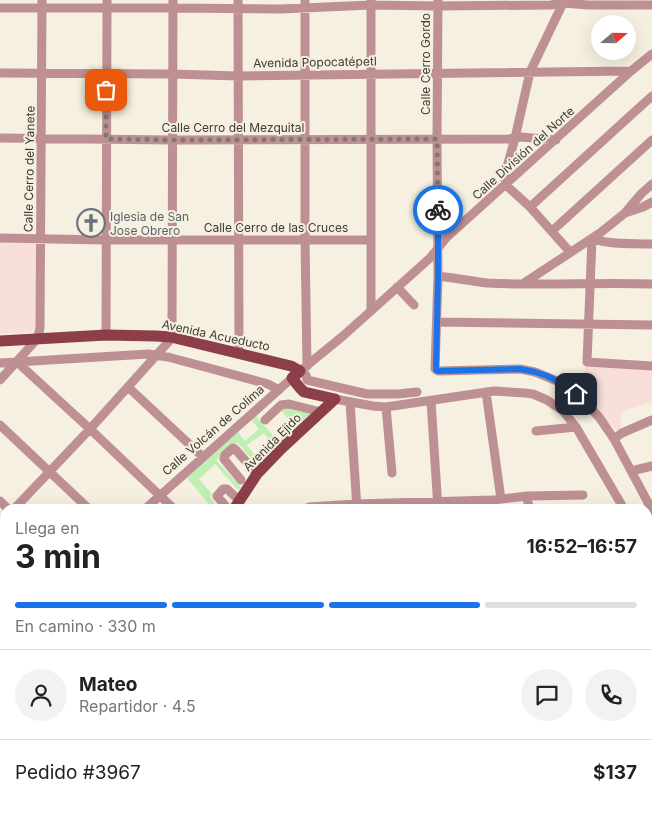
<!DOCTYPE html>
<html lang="es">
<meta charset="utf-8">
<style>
:root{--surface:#fff;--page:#f2f2f2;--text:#222;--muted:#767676;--line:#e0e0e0;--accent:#1a73e8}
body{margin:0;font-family:Inter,sans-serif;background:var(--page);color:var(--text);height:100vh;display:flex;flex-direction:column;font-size:19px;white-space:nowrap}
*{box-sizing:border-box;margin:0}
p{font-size:16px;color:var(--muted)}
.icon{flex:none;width:28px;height:28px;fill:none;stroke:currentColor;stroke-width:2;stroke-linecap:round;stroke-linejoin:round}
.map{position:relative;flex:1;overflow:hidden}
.panel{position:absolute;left:0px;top:504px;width:652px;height:311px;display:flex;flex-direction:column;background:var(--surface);border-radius:15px 15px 0 0;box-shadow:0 5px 20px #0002}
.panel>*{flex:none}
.needle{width:32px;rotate:70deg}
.controls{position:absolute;left:591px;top:15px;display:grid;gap:10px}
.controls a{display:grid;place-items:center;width:45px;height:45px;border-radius:50%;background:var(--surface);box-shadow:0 5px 20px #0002;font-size:25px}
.pin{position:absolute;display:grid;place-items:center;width:42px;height:42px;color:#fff;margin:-21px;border-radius:10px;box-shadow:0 2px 8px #0006}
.courier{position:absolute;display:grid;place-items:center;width:50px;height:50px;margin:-25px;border:4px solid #1a73e8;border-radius:50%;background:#fff;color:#222;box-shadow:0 1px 6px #0007}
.summary em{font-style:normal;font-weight:700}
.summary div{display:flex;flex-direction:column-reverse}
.summary{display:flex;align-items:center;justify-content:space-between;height:85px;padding:0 15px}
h1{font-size:32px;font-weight:700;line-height:38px}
.bar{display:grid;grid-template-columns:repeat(4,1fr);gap:8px 5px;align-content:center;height:60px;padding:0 15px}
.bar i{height:6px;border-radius:4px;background:var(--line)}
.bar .selected{background:var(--accent)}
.bar p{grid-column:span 4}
.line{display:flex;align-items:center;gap:12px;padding:0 15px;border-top:1px solid var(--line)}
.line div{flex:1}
.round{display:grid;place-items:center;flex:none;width:52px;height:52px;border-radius:26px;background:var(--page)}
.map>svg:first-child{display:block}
</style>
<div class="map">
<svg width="652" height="814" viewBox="0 0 652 814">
<rect width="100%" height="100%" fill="#f5f0df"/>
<path fill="#f9dfd9" d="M 0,239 L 38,239 L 38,332 L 0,334 Z
M 585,364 L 652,370 L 652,402 L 622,411 L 620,434 L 583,398 Z"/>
<path fill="#bdf0b2" d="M 285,407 L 311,414 L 276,448 L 264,433 L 247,445 L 261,463 L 258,466 L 237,442 L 216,460 L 241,487 L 238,490 L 215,464 L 199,479 L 212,494 L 210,497 L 218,509 L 213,509 L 187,478 L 238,432 L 245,441 L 259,429 L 249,417 L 253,413 L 278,441 L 294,426 L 281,410 Z
M 0,638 L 3,641 L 5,641 L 5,810 L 67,810 L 65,814 L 0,814 Z"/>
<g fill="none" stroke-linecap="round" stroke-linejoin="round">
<path stroke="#be9093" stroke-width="9" d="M 238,0 L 239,354
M 305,0 L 305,240 L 307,366
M 438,0 L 437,139 L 438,276 L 435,369 L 438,371 L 520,369 L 535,372 L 557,381 L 576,394 L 599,417 L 614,439 L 652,510
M 563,3 L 530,72 L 515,138 L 504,178 L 508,187 L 530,207 L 570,252
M 0,8 L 173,8 L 281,9 L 371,5 L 437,6 L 551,5 L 563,3 L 588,5 L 652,5
M 0,73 L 172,74 L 238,76 L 631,71
M 0,138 L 173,140 L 508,139 L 521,137 L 556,140
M 530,207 L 652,96
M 625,213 L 641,194 L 652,184
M 552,231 L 652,140
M 0,238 L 106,240 L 371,240
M 652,244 C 632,243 612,245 592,239 L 587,362 L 652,366
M 438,276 C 455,278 471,281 487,283 C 542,286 597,282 652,284
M 524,283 L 600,233 L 625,213 L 643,207 L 652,202
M 397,287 L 414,305
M 371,311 L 371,0
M 437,322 L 652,325
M 106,335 L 107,0
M 17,362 L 90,429 L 174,509
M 0,363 L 148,354 L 168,357 L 268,384 L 279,390
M 0,380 L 38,338 L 40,328 L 42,0
M 128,387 L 203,457
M 417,392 L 398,394 L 367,394 L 307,380 L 306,375 L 300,371 L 343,336 L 430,258 L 447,237 L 631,71 L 652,54
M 486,392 L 501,499
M 335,399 L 373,406 L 386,407 L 494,391 L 525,393 L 533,394 L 547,400 L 563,411 L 576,427 L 624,509
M 431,401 L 438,509
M 350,402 L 357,509
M 386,407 L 392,473
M 265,420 L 281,405 L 289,404 L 321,412
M 0,425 L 89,509
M 536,431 L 576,427
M 614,439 L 622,433 L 652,420
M 631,471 L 652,466
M 241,480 L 224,459 L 225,455 L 233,448 L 235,449 L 257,474
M 527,496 L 529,509
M 0,501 L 8,509
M 309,507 L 357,504 L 492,500 L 527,496 L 583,495
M 227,508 L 217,496 L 223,489 L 227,489 L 239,500
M 14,509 L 90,429 L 171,339 L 172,329 L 173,0
M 145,509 L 292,378
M 0,523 L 5,518
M 648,551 L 652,560
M 0,581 L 5,585
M 648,635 L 652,635
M 0,636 L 2,636 L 5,634
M 648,684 L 652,683
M 648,749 L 652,749
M 284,810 L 284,814
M 458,810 L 458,814
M 575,810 L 576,814"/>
<path stroke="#8c3f48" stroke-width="11" d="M 0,341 L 106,335 L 156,336 L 171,337 L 291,366 L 300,371 L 292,378 L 300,388 L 304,392 L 335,399
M 234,509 L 257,474 L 281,449 L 335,399
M 67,814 L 69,810"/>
</g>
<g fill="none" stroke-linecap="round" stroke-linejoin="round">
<path stroke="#7d7a70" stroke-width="5" stroke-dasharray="0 9" d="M 106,90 L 106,139 L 173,140 L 437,139 L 438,210"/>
<path stroke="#1a73e8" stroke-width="6" d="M 438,210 L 438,276 L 436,370 L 438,371 L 520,369 L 535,372 L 547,376 L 557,381 L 576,394"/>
</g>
<defs>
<symbol id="church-ring" viewBox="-11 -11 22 22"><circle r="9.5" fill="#f5f0df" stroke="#6b7280" stroke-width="1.5"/><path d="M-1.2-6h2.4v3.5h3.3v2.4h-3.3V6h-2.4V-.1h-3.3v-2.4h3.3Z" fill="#6b7280"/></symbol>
</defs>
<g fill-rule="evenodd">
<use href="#church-ring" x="75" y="207" width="32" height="32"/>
</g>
<g text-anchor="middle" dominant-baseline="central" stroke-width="4" stroke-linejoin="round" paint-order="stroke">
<g font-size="12" fill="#3d3b34" stroke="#f5f0df">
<text transform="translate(315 62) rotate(-1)">Avenida Popocatépetl</text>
<text transform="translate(425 64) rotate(-90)">Calle Cerro Gordo</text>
<text x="233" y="127">Calle Cerro del Mezquital</text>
<text transform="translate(523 153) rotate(-42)">Calle División del Norte</text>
<text transform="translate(29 169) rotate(-89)">Calle Cerro del Yanete</text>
<text x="276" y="227">Calle Cerro de las Cruces</text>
<text transform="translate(216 335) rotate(12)">Avenida Acueducto</text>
<text transform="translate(213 430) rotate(-41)">Calle Volcán de Colima</text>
<text transform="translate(272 442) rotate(-45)">Avenida Ejido</text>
</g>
<g font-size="12" fill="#5b616d" stroke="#f5f0df" text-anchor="start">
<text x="110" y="216">Iglesia de San<tspan x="110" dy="14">Jose Obrero</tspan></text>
</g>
</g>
</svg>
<div class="controls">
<a><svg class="needle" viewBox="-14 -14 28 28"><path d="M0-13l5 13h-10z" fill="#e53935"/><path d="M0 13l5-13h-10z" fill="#767676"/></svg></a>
</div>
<div class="pin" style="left:106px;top:90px;background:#ea580c"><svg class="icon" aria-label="bag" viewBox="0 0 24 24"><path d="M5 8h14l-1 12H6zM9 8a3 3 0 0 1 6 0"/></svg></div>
<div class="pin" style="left:576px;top:394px;background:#1f2937"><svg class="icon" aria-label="home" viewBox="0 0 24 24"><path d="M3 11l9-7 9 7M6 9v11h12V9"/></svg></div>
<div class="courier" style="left:438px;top:210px"><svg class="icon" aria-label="bike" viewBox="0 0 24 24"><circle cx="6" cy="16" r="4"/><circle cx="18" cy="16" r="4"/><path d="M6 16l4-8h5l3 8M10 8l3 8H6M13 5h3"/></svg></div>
<section class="panel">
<div class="summary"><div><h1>3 min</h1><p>Llega en</p></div><em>16:52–16:57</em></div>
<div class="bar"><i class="selected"></i><i class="selected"></i><i class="selected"></i><i></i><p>En camino · 330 m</p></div>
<div class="line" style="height:90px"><a class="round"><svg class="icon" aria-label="person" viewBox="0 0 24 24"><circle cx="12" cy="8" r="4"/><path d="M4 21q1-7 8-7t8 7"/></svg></a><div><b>Mateo</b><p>Repartidor · 4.5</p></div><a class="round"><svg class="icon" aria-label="chat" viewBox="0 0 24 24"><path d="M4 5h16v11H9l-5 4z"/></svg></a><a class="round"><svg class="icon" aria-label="phone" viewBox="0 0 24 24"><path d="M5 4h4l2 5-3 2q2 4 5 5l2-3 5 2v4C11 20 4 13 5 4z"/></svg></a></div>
<div class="line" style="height:65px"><div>Pedido #3967</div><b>$137</b></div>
</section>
</div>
